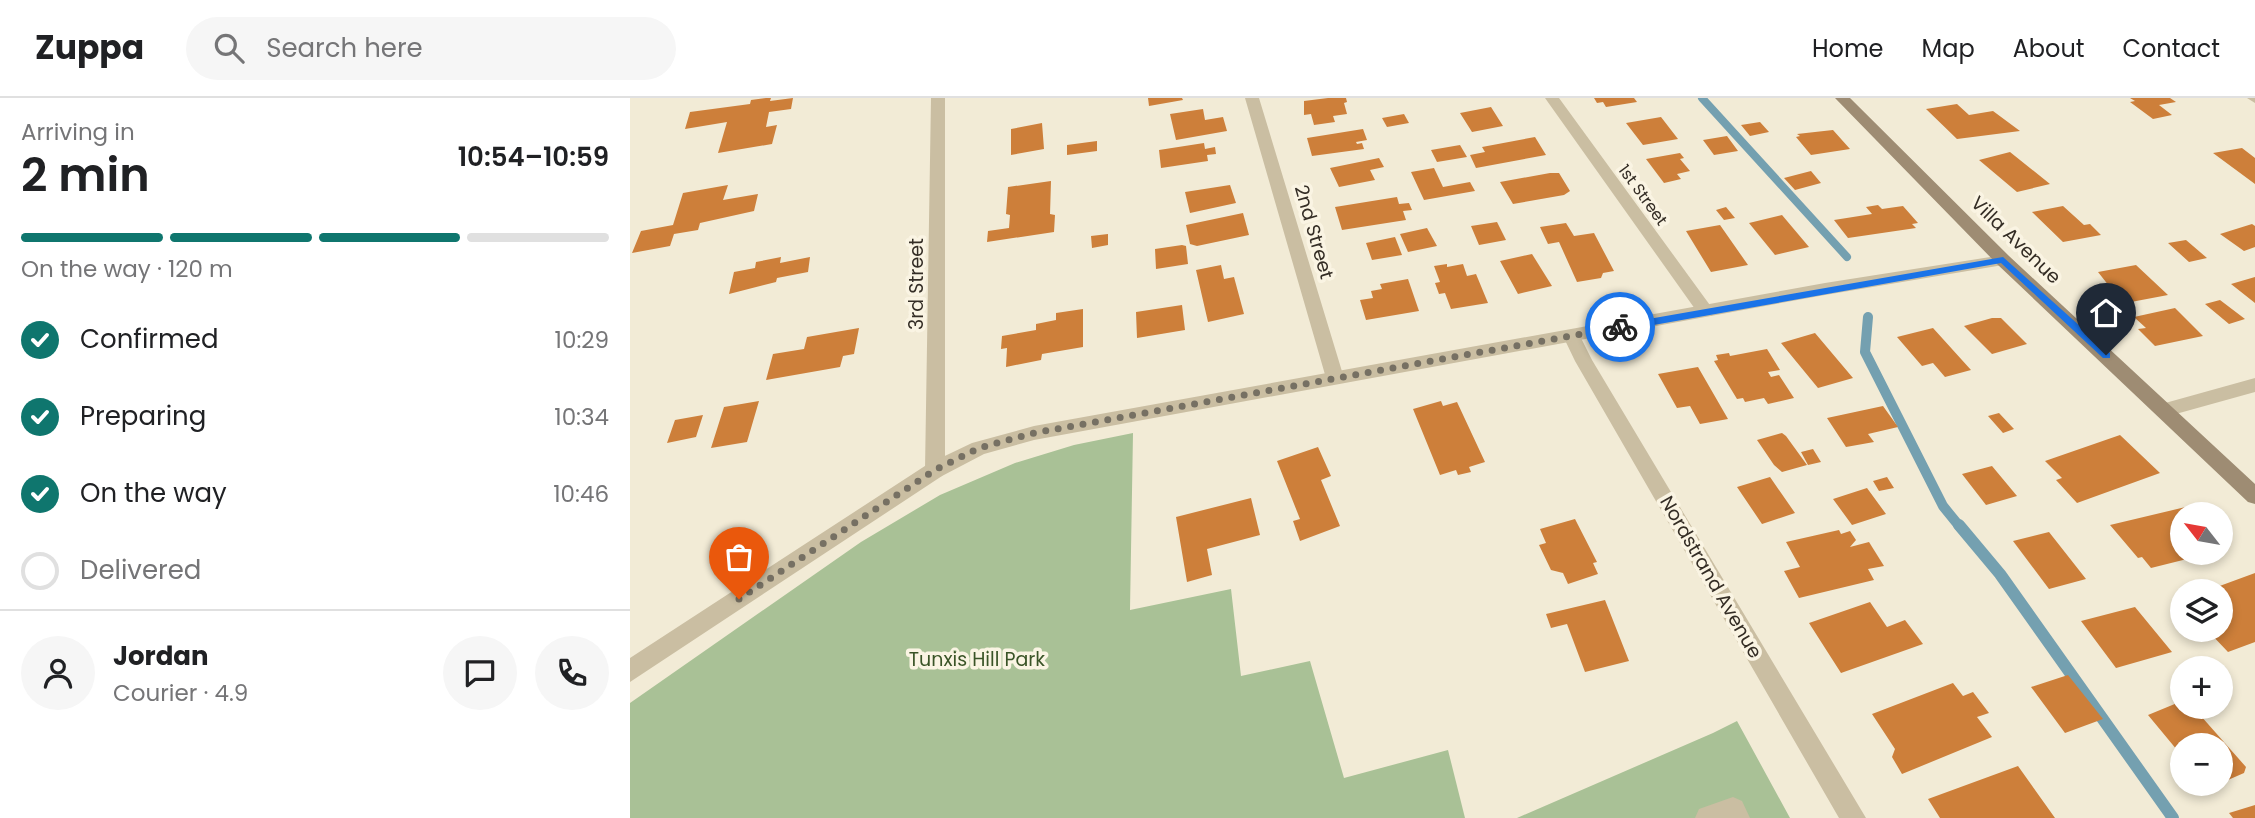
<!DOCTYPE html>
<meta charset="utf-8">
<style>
:root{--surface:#fff;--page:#f6f6f6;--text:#202124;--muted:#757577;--line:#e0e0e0;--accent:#0f766e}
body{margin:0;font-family:Poppins,sans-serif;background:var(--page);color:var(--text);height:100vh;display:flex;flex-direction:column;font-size:26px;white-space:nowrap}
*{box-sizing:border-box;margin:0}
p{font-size:23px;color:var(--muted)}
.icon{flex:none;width:38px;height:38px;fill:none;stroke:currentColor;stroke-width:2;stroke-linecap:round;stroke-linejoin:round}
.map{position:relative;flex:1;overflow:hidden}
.drawer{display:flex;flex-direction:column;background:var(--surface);width:630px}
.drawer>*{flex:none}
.needle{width:46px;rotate:301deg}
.fabs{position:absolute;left:1540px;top:404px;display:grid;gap:14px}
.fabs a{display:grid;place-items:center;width:63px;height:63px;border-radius:50%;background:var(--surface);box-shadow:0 4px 10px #0003;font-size:35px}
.pin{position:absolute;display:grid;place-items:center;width:60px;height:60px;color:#fff;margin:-72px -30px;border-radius:50% 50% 50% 0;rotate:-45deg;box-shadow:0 0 7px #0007}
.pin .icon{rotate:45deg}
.courier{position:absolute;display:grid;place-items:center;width:70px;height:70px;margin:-35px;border:5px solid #1a73e8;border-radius:50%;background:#fff;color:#222;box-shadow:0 2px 9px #0007}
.summary em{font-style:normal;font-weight:600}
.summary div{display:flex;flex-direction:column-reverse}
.summary{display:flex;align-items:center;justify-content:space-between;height:119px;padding:0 21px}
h1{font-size:46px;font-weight:600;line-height:52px}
.bar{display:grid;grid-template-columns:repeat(4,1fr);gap:10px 7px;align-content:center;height:84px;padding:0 21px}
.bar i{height:9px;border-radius:5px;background:var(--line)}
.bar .selected{background:var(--accent)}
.bar p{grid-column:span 4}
.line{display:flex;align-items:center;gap:18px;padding:0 21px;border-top:2px solid var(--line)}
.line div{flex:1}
.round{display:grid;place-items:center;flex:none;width:74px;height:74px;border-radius:37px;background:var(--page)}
ol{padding:0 21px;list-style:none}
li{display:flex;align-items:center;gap:21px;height:77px}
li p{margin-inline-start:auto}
li .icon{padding:7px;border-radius:50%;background:var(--accent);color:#fff;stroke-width:4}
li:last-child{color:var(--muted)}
li i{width:38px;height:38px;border:4px solid var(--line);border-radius:50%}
header{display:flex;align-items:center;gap:42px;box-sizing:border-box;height:98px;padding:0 35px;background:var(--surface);border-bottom:2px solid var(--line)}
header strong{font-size:33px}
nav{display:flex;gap:38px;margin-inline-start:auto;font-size:24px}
.search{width:490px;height:63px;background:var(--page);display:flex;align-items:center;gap:18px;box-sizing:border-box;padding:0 24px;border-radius:38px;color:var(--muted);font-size:26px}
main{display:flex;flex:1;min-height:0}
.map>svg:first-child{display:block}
</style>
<header>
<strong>Zuppa</strong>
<div class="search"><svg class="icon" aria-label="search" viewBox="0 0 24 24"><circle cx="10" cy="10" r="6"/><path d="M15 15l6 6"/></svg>Search here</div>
<nav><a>Home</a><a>Map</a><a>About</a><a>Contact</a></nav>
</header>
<main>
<section class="drawer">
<div class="summary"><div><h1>2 min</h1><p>Arriving in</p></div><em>10:54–10:59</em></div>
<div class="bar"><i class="selected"></i><i class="selected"></i><i class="selected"></i><i></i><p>On the way · 120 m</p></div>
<ol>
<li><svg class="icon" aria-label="check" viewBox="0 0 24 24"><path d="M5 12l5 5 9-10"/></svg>Confirmed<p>10:29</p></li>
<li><svg class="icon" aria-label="check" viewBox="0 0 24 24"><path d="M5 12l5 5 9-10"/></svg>Preparing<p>10:34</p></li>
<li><svg class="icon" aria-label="check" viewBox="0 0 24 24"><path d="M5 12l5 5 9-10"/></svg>On the way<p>10:46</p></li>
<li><i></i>Delivered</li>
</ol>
<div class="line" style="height:126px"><a class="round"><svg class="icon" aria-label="person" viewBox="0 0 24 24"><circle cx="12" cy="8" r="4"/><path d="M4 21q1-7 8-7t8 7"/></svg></a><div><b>Jordan</b><p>Courier · 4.9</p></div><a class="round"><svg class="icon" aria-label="chat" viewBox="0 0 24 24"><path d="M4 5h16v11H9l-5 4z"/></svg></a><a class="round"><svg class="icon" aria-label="phone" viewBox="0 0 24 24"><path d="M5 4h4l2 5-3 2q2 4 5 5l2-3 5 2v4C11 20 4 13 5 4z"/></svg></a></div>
</section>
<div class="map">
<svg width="1625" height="720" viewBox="0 0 1625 720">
<rect width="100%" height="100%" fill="#f2ebd6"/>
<path fill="#a9c196" d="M 503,335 L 500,512 L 601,491 L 611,578 L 680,563 L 714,680 L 818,652 L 835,720 L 0,720 L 0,605 L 231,444 L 310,397 L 385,365 L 444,347 Z
M 1107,623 L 1160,720 L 887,720 L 1083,635 Z"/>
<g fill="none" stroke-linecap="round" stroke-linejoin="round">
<path stroke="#74a0b0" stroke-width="8" d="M 1072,0 L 1217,159"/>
<path stroke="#74a0b0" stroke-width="10" d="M 1238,219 L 1235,254 L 1313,408 L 1330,429"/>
<path stroke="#74a0b0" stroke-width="12" d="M 1329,427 L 1370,476 L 1543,720"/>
</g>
<path fill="#cd7f3a" d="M 136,0 L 141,0 L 140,3 L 163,0 L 161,11 L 139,14 L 136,29 L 147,27 L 142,46 L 88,55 L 97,24 L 55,31 L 60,14 L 120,6 L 121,2 Z
M 518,0 L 552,0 L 553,2 L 519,8 Z
M 698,0 L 716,0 L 717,4 L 714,5 L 717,16 L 703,18 L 705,24 L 684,27 L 681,16 L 674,17 L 674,3 Z
M 964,0 L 1004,0 L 1007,4 L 976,9 L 973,4 L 967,5 Z
M 1500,0 L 1540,0 L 1546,4 L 1529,7 L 1542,17 L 1523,21 L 1500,4 L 1505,3 Z
M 1327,6 L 1339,17 L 1363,13 L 1390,33 L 1327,41 L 1296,11 Z
M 861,9 L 873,28 L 842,34 L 830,15 Z
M 573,11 L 575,22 L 593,19 L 597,33 L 546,42 L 540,16 Z
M 774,16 L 779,25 L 757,29 L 752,20 Z
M 1031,19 L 1048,41 L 1013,47 L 996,25 Z
M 1130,24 L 1139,34 L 1120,38 L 1111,27 Z
M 412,25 L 414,51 L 381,57 L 381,31 Z
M 733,31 L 737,42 L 726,44 L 727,46 L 732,45 L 734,51 L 682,58 L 677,40 Z
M 1203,32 L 1220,51 L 1181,57 L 1166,39 L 1170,38 L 1167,36 Z
M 1097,38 L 1108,53 L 1084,57 L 1073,42 Z
M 905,39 L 916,57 L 846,70 L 840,57 L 855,54 L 852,49 Z
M 467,43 L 467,53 L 437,57 L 437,47 Z
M 574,45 L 575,51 L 585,49 L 586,56 L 577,57 L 578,63 L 531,70 L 529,52 Z
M 830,47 L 837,59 L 807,64 L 801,52 Z
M 1612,50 L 1625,60 L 1625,86 L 1583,55 Z
M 1380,54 L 1420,86 L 1387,94 L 1349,62 Z
M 1050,55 L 1054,60 L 1050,61 L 1060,73 L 1047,76 L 1051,81 L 1034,85 L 1016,61 Z
M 749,60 L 754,69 L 740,72 L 745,82 L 709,89 L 700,70 Z
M 804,70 L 813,89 L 840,84 L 845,93 L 794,102 L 781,74 Z
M 1181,73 L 1191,85 L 1165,92 L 1154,80 Z
M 920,75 L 929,75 L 940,93 L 934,97 L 883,106 L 870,84 Z
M 421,83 L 420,116 L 425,117 L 424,134 L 357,144 L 358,133 L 379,130 L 380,117 L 376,116 L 378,89 Z
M 98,87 L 93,102 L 128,96 L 124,113 L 70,125 L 68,132 L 44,136 L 40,148 L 2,155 L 11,133 L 43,127 L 53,95 Z
M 600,87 L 606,105 L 560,115 L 555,94 Z
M 767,99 L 769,106 L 779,105 L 782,112 L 773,113 L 776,122 L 712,132 L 705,109 Z
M 1248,107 L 1252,111 L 1273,108 L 1288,125 L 1282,126 L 1286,130 L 1218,140 L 1204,122 L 1242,116 L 1236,109 Z
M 1433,108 L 1454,127 L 1460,126 L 1471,137 L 1433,144 L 1402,114 Z
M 1096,109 L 1105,120 L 1094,122 L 1086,112 Z
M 613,115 L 619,137 L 567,148 L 560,146 L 556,127 Z
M 1152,117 L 1179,149 L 1145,157 L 1119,125 Z
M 867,124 L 876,142 L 849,147 L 841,128 Z
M 936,125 L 944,138 L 964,135 L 984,173 L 973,175 L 971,180 L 947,184 L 929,144 L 918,146 L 910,129 Z
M 1622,126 L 1625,128 L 1625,149 L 1614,153 L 1590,136 Z
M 1090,127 L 1118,167 L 1081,174 L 1056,133 Z
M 797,130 L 807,148 L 778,154 L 770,136 Z
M 478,136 L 478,147 L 462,150 L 461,138 Z
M 765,139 L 772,157 L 742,162 L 736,145 Z
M 1556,142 L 1577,160 L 1559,164 L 1538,145 Z
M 552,147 L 556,148 L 558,166 L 526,171 L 525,151 Z
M 902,156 L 922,188 L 888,196 L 870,163 Z
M 151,159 L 150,165 L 180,159 L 178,174 L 147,180 L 146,184 L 99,196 L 104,174 L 125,170 L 126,164 Z
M 817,166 L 817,169 L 833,166 L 837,178 L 846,176 L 858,205 L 821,211 L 815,195 L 809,196 L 805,185 L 810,184 L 804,168 Z
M 591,167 L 594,181 L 604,179 L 614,216 L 578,224 L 566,172 Z
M 1506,167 L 1538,197 L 1501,204 L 1488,192 L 1483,193 L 1468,174 Z
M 1625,179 L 1625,205 L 1601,186 Z
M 778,181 L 789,213 L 736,222 L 730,202 L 743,200 L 741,193 L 752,191 L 750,186 Z
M 1590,202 L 1615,221 L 1599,226 L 1575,206 Z
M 552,207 L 555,232 L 507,240 L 506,214 Z
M 1545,210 L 1573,238 L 1525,248 L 1508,231 L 1516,230 L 1504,219 Z
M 453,211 L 453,249 L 412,256 L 411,262 L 376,269 L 377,250 L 371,251 L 372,238 L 406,232 L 406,226 L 426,222 L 426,215 Z
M 1362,220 L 1371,220 L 1397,246 L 1362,256 L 1334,228 Z
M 229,230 L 224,256 L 213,258 L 210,269 L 136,282 L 143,256 L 174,251 L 177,239 Z
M 1303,230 L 1341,272 L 1315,279 L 1303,265 L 1292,268 L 1267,239 Z
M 1185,235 L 1223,280 L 1188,290 L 1151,245 Z
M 1137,251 L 1150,272 L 1138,274 L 1141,279 L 1149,277 L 1164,300 L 1138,306 L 1134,300 L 1115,304 L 1113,300 L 1107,301 L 1084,263 L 1088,262 L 1086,257 L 1099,255 L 1100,258 Z
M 1068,269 L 1098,321 L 1070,326 L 1060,308 L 1047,310 L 1028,276 Z
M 129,303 L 117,344 L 81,350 L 94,309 Z
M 811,303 L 813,308 L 827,304 L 855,364 L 839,369 L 841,374 L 828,377 L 826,372 L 810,377 L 783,311 Z
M 1253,308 L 1268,329 L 1238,336 L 1244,344 L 1216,349 L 1197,320 Z
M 1369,315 L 1384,331 L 1373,335 L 1358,318 Z
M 73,317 L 66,339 L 37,345 L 45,322 Z
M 1152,335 L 1156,338 L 1177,367 L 1152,374 L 1144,367 L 1127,342 Z
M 1490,337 L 1530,375 L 1447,405 L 1426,382 L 1432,380 L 1415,363 Z
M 688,349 L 701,378 L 691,382 L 710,428 L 670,443 L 663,423 L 670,421 L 647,363 Z
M 1183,351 L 1191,364 L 1178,367 L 1171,354 Z
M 1362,368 L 1387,398 L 1356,407 L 1332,376 Z
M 1140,379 L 1165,415 L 1132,426 L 1107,389 Z
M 1257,379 L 1264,390 L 1249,393 L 1243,383 Z
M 1237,390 L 1256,416 L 1222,427 L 1203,401 Z
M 621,400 L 630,437 L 577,451 L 582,477 L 557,484 L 546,419 Z
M 1564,407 L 1573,416 L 1552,416 L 1552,455 L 1577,456 L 1521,470 L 1512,459 L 1508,460 L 1480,427 Z
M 945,421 L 967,464 L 963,465 L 968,476 L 938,486 L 933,475 L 921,472 L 909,447 L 916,445 L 910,431 Z
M 1209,432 L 1211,436 L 1220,433 L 1226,442 L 1220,449 L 1239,444 L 1254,468 L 1238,471 L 1244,482 L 1169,500 L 1154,473 L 1170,469 L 1156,444 Z
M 1419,434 L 1456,481 L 1419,491 L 1383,443 Z
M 1625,475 L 1625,544 L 1598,554 L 1578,533 L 1571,535 L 1568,532 L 1591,532 L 1591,494 L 1576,493 Z
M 975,502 L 999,563 L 955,574 L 937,526 L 921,530 L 916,516 Z
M 1240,504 L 1257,529 L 1275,522 L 1293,546 L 1211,575 L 1179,525 Z
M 1505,509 L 1542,554 L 1486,570 L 1451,523 Z
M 1438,577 L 1473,621 L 1435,635 L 1401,589 Z
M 1323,585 L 1333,598 L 1343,594 L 1359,615 L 1347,619 L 1362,639 L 1272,676 L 1262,659 L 1265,651 L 1242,616 Z
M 1552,603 L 1552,609 L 1563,609 L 1616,669 L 1614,675 L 1591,685 L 1591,648 L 1552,648 L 1552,658 L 1518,617 Z
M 1388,668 L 1425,720 L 1310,720 L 1298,701 Z
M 1625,707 L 1625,720 L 1603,720 L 1599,715 Z"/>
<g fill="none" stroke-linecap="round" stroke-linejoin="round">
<path fill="#cabea2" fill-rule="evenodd" d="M 1103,699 L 1112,703 L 1120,720 L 1065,720 L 1069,711 Z"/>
<path fill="#cabea2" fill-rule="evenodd" d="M 301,0 L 315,0 L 315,372 L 312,378 L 305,380 L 298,378 L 295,372 Z
M 615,0 L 629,0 L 714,280 L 711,285 L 699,285 L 696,280 Z
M 915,0 L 929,0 L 1082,210 L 1084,214 L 1082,218 L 1070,218 Z
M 1617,0 L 1625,0 L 1625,5 Z
M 942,232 L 948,234 L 962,262 L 1236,720 L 1209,720 L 945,263 L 933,238 Z
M 1625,280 L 1625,294 L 1535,319 L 1528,317 L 1526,312 L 1528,307 Z"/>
<path fill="#cabea2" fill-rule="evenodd" d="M 1373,157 L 1381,162 L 1379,166 L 1195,197 L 404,342 L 354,356 L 312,378 L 0,584 L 0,560 L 298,366 L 342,345 L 404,328 L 1195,185 Z"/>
<path fill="#9e8c73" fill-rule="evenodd" d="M 1205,0 L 1220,0 L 1379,158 L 1625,386 L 1625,406 L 1618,404 L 1367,166 Z"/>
</g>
<path fill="#1a73e8" d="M 1373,159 L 1480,255 L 1480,260 L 1473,260 L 1371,165 L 990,233 L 985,229 L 990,226 Z"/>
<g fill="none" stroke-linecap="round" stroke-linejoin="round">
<path stroke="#767063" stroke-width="7" stroke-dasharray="0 12.6" d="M 109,501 L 305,372 L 349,350 L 404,335 L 990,229"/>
</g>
<g text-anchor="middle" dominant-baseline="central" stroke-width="7" stroke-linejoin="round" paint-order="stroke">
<g font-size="16" fill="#342d25" stroke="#faf4e3">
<text transform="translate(1013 97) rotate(54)">1st Street</text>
</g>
<g font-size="19" fill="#342d25" stroke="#faf4e3">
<text transform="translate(684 134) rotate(74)">2nd Street</text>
<text transform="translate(1386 142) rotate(44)">Villa Avenue</text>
<text transform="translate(286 186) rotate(-90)">3rd Street</text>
<text transform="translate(1081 479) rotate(60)">Nordstrand Avenue</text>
</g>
<g font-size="19" fill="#3a5427" stroke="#faf4e3">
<text x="347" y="561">Tunxis Hill Park</text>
</g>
</g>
</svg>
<div class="fabs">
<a><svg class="needle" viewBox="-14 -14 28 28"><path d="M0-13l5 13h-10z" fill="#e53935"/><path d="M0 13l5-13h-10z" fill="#757577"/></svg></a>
<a><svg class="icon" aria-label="layers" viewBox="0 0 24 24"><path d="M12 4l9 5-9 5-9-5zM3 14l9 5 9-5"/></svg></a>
<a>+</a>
<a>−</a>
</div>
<div class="pin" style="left:109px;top:501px;background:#ea580c"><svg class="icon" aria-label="bag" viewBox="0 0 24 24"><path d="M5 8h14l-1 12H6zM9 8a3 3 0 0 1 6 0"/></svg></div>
<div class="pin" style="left:1476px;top:257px;background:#1f2937"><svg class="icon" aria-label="home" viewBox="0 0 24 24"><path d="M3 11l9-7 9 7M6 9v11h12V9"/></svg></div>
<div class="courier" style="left:990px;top:229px"><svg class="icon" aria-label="bike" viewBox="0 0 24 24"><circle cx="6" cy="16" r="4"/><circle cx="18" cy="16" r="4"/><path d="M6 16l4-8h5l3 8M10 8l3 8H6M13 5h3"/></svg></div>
</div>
</main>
